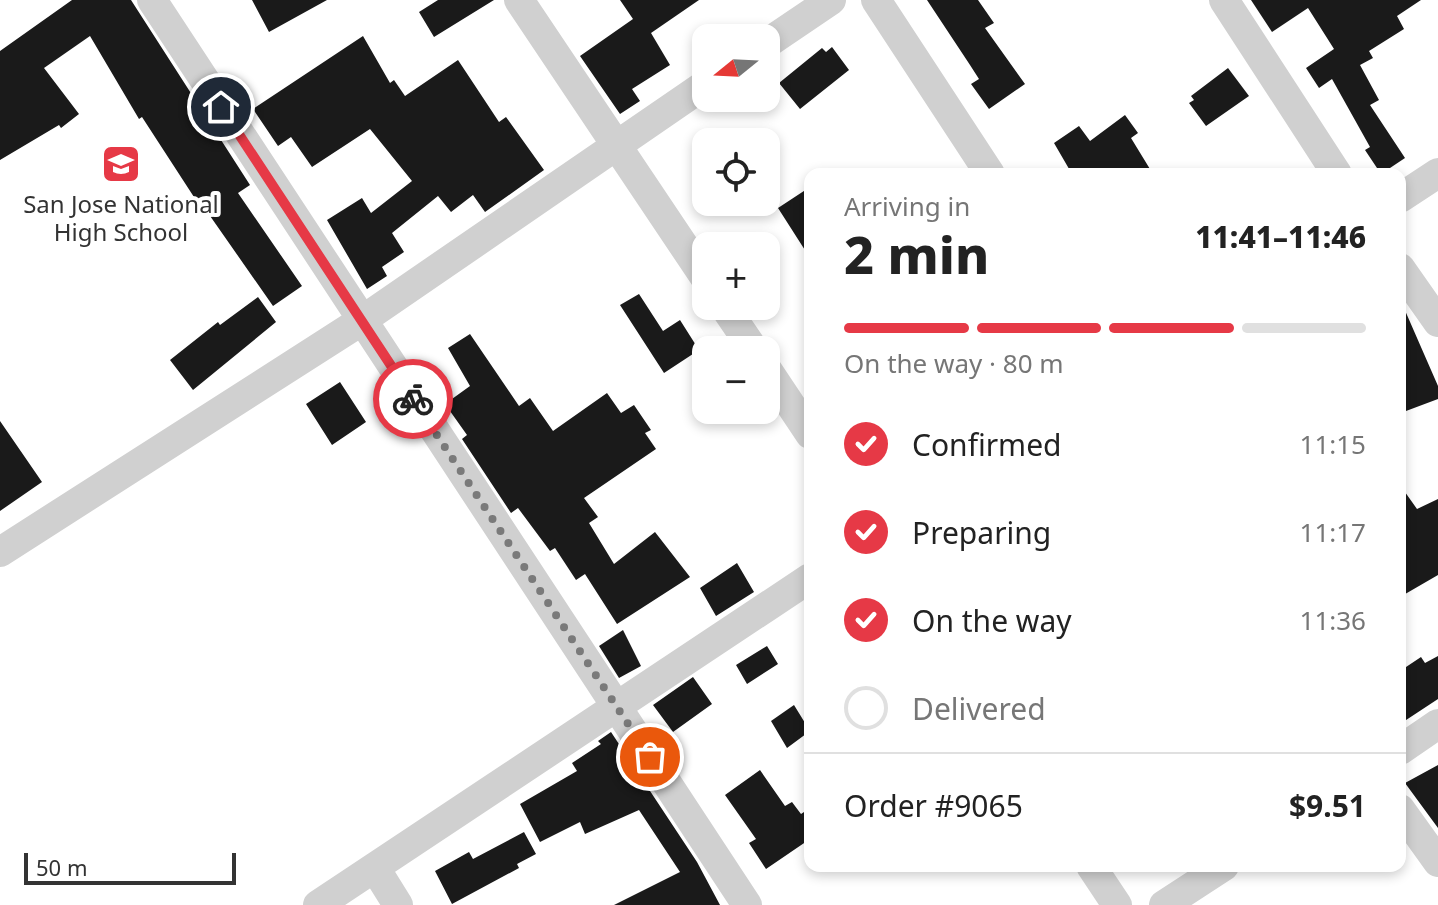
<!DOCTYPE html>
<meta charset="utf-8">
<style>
:root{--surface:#fff;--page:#f6f6f6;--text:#222;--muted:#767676;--line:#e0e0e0;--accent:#e63946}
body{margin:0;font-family:"Noto Sans",sans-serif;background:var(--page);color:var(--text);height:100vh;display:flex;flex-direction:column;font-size:30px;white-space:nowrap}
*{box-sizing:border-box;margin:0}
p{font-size:26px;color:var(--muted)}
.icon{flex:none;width:44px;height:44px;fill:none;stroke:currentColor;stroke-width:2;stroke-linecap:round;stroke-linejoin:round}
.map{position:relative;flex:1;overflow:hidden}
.drawer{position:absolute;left:804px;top:168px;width:602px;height:704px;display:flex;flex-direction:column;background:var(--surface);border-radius:16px;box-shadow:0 4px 12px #0003}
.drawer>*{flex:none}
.needle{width:52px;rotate:252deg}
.fabs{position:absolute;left:692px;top:24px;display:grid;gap:16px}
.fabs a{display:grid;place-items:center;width:88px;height:88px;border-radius:16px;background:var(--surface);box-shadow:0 4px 12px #0003;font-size:40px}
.scale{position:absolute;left:24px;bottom:20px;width:212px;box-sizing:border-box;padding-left:8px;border:4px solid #333;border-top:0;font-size:22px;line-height:28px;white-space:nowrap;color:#333;-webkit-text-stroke:6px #fff;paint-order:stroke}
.pin{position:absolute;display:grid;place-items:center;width:68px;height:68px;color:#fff;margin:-34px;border:4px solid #fff;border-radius:50%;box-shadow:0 2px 8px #0007}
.courier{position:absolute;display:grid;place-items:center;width:80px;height:80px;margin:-40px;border:6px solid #e63946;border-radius:50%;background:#fff;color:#222;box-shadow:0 2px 10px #0007}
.summary em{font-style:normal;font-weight:800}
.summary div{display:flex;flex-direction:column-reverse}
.summary{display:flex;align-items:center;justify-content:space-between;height:136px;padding:0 40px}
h1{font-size:52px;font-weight:800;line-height:60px}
.bar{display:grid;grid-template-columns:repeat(4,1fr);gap:12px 8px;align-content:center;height:96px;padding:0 40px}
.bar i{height:10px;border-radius:6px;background:var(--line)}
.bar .selected{background:var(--accent)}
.bar p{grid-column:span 4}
.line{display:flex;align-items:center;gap:20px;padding:0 40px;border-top:2px solid var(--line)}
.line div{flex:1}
ol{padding:0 40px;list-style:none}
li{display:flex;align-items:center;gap:24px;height:88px}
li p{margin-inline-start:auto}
li .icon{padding:8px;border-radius:50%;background:var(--accent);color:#fff;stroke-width:4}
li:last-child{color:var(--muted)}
li i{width:44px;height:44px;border:4px solid var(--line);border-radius:50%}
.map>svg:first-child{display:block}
</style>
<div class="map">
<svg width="1438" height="905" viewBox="0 0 1438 905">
<rect width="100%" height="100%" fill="#fff"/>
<path fill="#1a1a1a" d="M 72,0 L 131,0 L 250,185 L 238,193 L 302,286 L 273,306 L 208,213 L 205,214 L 142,117 L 139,119 L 90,36 L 44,68 L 79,114 L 61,128 L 59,125 L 0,160 L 0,51 Z
M 252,0 L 327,0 L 269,32 Z
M 438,0 L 494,0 L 434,37 L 419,12 Z
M 620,0 L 699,0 L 651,33 L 670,65 L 632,89 L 640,101 L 620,114 L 580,56 L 633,19 Z
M 927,0 L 978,0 L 994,23 L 985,28 L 1025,84 L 989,109 L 971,84 L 979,79 L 970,65 Z
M 1251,0 L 1421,0 L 1397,16 L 1404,29 L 1369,51 L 1373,58 L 1360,65 L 1379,100 L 1370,105 L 1405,158 L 1381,174 L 1365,150 L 1370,147 L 1332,79 L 1319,88 L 1306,68 L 1334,49 L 1308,8 L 1272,32 Z
M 363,36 L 390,83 L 394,80 L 405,96 L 458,60 L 499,122 L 506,117 L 544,170 L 485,212 L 473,195 L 451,212 L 438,196 L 392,233 L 404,252 L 382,267 L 387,276 L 367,289 L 327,220 L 362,198 L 371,213 L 412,181 L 370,129 L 312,167 L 291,137 L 278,146 L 253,109 Z
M 832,47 L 849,70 L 800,109 L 779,83 L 822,48 L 826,52 Z
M 1228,68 L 1249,96 L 1206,126 L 1189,103 L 1194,100 L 1191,96 Z
M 1125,115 L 1138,133 L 1131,138 L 1153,174 L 1072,174 L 1054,143 L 1079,126 L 1090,141 Z
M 810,187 L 810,258 L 778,208 Z
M 639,294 L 663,331 L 680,320 L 699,350 L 664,373 L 620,305 Z
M 258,297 L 276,322 L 193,390 L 170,360 L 218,322 L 220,325 Z
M 1400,299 L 1438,386 L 1438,399 L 1406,411 L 1400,396 Z
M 470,334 L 519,406 L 530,398 L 553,431 L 607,393 L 621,413 L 634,405 L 651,430 L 645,433 L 656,449 L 584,498 L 598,517 L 589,523 L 614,564 L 655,532 L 690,577 L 617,624 L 585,574 L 576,580 L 555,548 L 550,551 L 518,508 L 511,513 L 462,439 L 467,435 L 445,404 L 470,386 L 448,348 Z
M 340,382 L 366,422 L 332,445 L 306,404 Z
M 0,421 L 42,482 L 0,511 Z
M 1400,485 L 1417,509 L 1438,499 L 1438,575 L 1400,597 Z
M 737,563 L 754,592 L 716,616 L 700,588 Z
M 623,630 L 641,666 L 619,678 L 599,646 Z
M 767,646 L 778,664 L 747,684 L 736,665 Z
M 1438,656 L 1438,699 L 1400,724 L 1400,671 L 1421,657 L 1425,663 Z
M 693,677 L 712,704 L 673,732 L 653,705 Z
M 794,705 L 810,731 L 787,748 L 771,721 Z
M 611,732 L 697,862 L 720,905 L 614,905 L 680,872 L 639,810 L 585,834 L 580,822 L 540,842 L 520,804 L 577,771 L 572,763 L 601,744 L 598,741 Z
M 1438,765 L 1438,828 L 1405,783 Z
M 760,770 L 785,806 L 792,802 L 801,814 L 810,808 L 810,839 L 766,869 L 749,843 L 756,839 L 725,795 Z
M 524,832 L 536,854 L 517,864 L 519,868 L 452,904 L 435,871 L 469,852 L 473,859 Z"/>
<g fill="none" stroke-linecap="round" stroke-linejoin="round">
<path stroke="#d0d0d0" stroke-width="30" d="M 152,0 L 747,905
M 519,0 L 706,279
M 876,0 L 990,174
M 1224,0 L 1337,174
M 766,44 L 831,0
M 1400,198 L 1438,173
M 1400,268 L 1438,322
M 724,306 L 754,350
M 766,368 L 810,434
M 0,552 L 361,321 L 706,84
M 1400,750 L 1438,724
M 1400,809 L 1438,862
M 1091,866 L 1117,905
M 375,868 L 398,905
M 318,905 L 810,578
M 1164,905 L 1224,866"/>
</g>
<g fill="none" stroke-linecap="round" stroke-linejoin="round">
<path stroke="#7a7a7a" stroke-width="8" stroke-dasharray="0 14.4" d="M 413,399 L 650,757"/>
<path stroke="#e63946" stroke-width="10" d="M 221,107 L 413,399"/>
</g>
<defs>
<symbol id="school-square" viewBox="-11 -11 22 22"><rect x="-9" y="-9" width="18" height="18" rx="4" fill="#e63946" stroke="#fff"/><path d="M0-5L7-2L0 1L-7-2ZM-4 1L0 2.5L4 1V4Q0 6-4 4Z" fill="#fff"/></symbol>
</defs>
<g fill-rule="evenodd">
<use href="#school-square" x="99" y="142" width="44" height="44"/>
</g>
<g text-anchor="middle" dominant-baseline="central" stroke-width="8" stroke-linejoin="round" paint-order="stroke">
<g font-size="24" fill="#333" stroke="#fff">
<text x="121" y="203">San Jose National<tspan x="121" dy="28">High School</tspan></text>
</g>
</g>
</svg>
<div class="fabs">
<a><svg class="needle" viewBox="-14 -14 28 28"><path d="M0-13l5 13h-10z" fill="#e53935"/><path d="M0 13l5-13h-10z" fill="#767676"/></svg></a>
<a><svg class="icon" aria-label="locate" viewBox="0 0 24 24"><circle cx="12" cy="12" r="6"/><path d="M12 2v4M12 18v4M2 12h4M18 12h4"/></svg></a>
<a>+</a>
<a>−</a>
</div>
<div class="scale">50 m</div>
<div class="pin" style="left:650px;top:757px;background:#ea580c"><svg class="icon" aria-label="bag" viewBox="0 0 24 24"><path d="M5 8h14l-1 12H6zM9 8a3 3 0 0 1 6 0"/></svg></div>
<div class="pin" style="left:221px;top:107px;background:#1f2937"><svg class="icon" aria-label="home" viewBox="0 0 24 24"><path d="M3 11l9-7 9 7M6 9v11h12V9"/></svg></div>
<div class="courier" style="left:413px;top:399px"><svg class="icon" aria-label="bike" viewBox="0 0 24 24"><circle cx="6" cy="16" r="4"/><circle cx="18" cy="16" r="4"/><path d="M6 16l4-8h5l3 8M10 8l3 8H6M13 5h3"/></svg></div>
<section class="drawer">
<div class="summary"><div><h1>2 min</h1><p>Arriving in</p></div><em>11:41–11:46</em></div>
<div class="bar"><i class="selected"></i><i class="selected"></i><i class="selected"></i><i></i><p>On the way · 80 m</p></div>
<ol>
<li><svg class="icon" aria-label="check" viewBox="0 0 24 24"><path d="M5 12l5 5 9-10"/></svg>Confirmed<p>11:15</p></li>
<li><svg class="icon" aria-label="check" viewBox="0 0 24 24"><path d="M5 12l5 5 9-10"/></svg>Preparing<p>11:17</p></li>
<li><svg class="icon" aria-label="check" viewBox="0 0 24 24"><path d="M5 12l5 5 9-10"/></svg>On the way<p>11:36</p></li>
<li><i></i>Delivered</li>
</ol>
<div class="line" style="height:104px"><div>Order #9065</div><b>$9.51</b></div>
</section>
</div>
